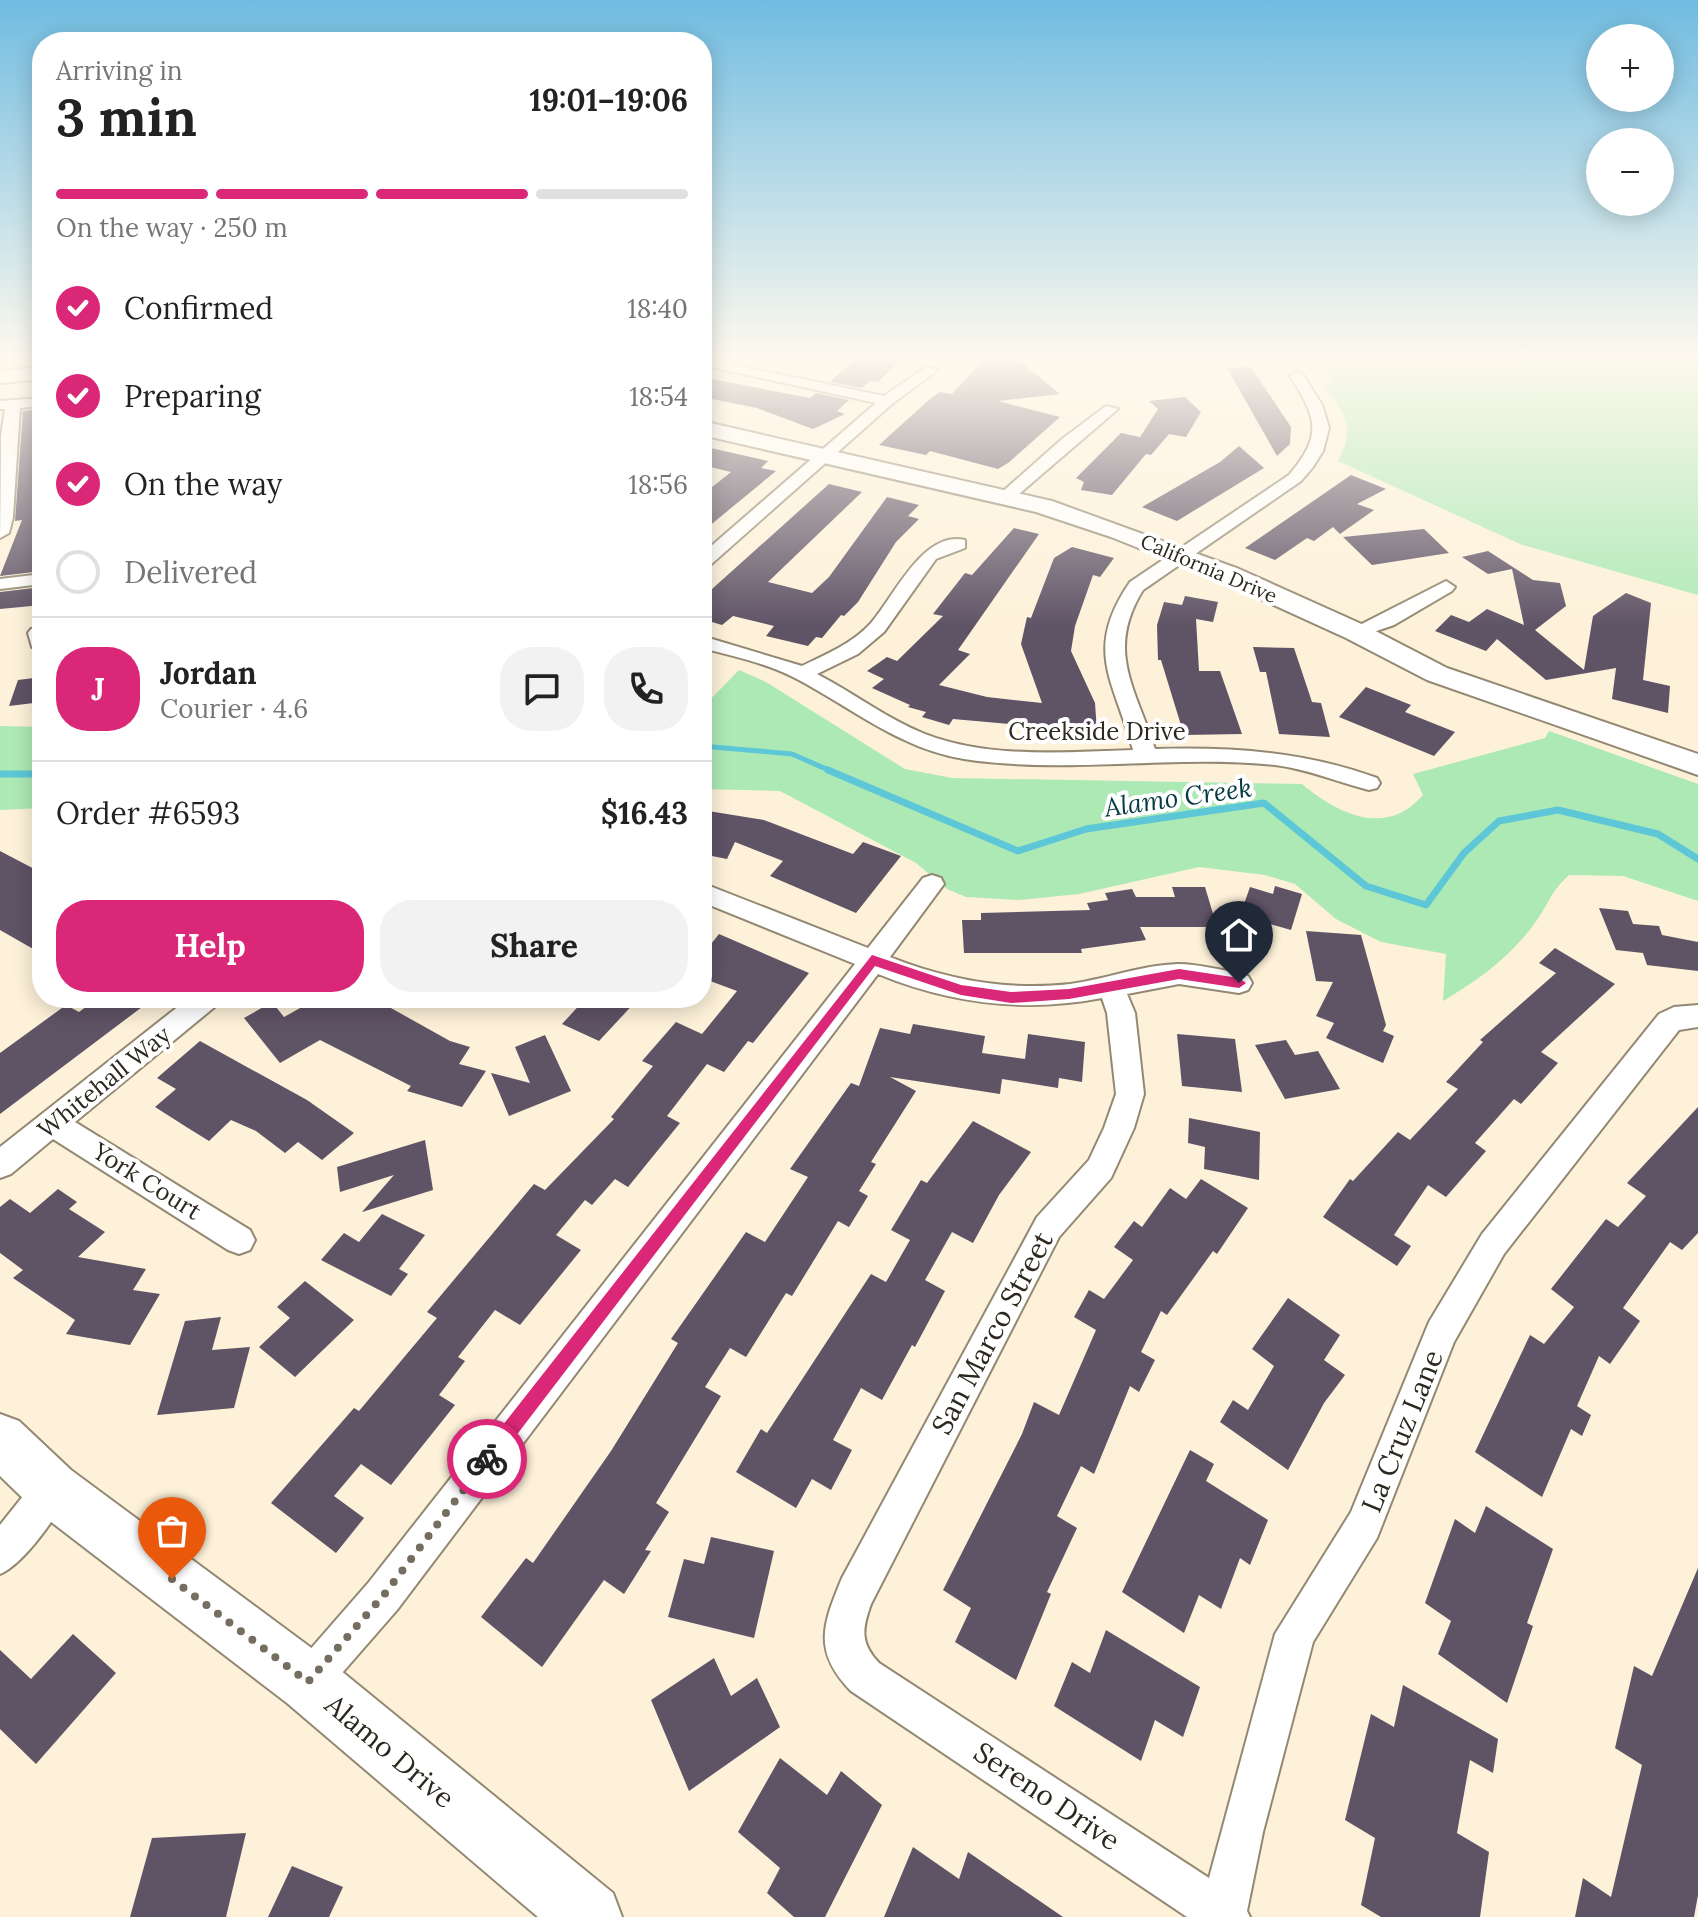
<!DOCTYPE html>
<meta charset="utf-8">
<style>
:root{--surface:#fff;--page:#f2f2f2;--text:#222;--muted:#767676;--line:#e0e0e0;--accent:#db2777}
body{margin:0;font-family:Lora,serif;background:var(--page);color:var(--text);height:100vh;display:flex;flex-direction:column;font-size:30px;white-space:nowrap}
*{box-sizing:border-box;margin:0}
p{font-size:26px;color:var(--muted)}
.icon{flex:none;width:44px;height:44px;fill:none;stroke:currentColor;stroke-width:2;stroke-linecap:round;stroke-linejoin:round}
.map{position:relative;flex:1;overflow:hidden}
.sheet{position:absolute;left:32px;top:32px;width:680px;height:976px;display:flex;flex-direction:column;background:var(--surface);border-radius:32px;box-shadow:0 4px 20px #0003}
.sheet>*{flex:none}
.tools{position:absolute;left:1586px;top:24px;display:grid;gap:16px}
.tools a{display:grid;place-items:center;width:88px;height:88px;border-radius:50%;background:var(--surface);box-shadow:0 4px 20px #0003;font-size:40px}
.pin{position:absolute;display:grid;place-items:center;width:68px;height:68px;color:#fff;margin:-82px -34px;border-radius:50% 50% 50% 0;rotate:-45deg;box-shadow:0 0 8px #0007}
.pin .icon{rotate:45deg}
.courier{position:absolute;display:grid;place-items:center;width:80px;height:80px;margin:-40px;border:6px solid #db2777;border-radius:50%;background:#fff;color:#222;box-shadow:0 2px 10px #0007}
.overview em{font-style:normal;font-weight:700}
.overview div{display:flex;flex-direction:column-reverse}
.overview{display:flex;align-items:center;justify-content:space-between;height:136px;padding:0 24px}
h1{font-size:52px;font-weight:700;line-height:60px}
.bar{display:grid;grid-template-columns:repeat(4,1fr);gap:12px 8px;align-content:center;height:96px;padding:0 24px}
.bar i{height:10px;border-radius:6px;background:var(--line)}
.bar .on{background:var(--accent)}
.bar p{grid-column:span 4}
.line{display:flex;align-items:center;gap:20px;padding:0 24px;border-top:2px solid var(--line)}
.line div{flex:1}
.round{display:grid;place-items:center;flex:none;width:84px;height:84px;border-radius:32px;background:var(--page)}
ol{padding:0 24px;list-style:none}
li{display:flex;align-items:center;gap:24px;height:88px}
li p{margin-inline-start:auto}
li .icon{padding:8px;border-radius:50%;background:var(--accent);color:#fff;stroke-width:4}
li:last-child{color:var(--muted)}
li i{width:44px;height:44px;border:4px solid var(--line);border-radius:50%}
.cta{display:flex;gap:16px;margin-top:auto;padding:16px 24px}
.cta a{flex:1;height:92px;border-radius:32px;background:var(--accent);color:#fff;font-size:32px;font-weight:700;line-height:92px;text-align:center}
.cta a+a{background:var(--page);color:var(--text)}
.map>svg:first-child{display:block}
</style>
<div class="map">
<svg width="1698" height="1917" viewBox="0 0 1698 1917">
<rect width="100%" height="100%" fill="#fdf1d9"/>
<path fill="#ade9b5" d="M 730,358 L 821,358 L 804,373 Z
M 1116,358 L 1698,358 L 1698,595 L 1520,544 L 1338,461 C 1356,427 1346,414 1323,386 L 1332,380 L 1328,369 C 1298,356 1290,363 1261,364 C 1248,365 1236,360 1223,361 C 1187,364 1151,365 1116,358 Z
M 739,670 L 766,682 L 905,769 L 952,778 L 1302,784 C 1338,814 1386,838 1423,795 L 1413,774 L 1545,738 L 1549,731 L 1698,784 L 1698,901 L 1623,876 L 1569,875 C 1549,894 1551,900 1537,920 C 1512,956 1480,979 1443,1001 L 1446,954 L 1381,942 L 1336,919 L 1295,884 L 1265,875 L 1199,867 L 1079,894 L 1019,900 L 966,897 L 947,889 L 916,863 L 780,791 L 702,789 L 702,708 Z
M 0,726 L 42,727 L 42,808 L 0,810 Z"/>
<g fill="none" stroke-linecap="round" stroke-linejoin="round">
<path stroke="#5dc7d7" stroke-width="5" d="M 702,746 L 792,754 L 833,772"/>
<path stroke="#5dc7d7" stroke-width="7" d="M 828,770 L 1018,851 L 1086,829 L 1264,803 L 1366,886 L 1426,905 L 1464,853 L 1499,821 L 1558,810 L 1658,834 L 1698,859
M 0,774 L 42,774"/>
</g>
<path fill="#5f5366" d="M 856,358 L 903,358 L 878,382 L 870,381 L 862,388 L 830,382 Z
M 985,358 L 1016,358 L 1060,394 L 998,401 L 1060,417 L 1008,463 L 998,469 L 930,451 L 926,455 L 879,445 L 930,399 L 940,392 L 952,394 Z
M 1251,367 L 1291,427 L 1290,444 L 1277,456 L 1227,368 Z
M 702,377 L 810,398 L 816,393 L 849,400 L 837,411 L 845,414 L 813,429 L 757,408 L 702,397 Z
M 1185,397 L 1201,412 L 1186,437 L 1169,434 L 1151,455 L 1146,454 L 1112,495 L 1081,490 L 1084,482 L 1076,478 L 1121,433 L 1140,437 L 1158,409 L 1149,401 Z
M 42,409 L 42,571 L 0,576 L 22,520 L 15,521 L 23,411 Z
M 702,446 L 768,461 L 761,468 L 776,471 L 702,532 L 702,495 L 731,472 L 702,465 Z
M 1239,446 L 1264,468 L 1177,521 L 1142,507 L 1220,462 Z
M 1351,475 L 1386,489 L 1357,504 L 1374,510 L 1340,534 L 1333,527 L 1314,541 L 1307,538 L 1275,560 L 1245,548 Z
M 829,484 L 862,492 L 768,582 L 812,593 L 829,577 L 887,497 L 919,505 L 908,516 L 919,519 L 896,542 L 858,602 L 844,616 L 841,615 L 822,638 L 816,637 L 808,646 L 766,636 L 774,626 L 733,616 L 722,625 L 702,619 L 702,598 Z
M 1014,528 L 1039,534 L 958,650 L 970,654 L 939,685 L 987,697 L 1042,703 L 1021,644 L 1027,617 L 1031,618 L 1054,558 L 1072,547 L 1114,558 L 1100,577 L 1093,575 L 1075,626 L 1071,651 L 1095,703 L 1097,732 L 953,719 L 949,725 L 922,717 L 926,712 L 908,707 L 910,705 L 872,688 L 884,679 L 867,671 L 887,657 L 897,661 L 943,616 L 933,614 L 965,573 L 972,575 Z
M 1424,529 L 1449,553 L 1372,565 L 1343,537 Z
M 1488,551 L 1533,580 L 1560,583 L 1566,606 L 1535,630 L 1584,670 L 1593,616 L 1626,593 L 1651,603 L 1643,680 L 1670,686 L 1668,713 L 1612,699 L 1616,668 L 1546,680 L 1497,639 L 1486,651 L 1435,631 L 1451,615 L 1469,622 L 1487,609 L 1524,625 L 1512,569 L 1488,574 L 1462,557 Z
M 42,587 L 42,605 L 0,609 L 0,592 Z
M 1185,596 L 1218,602 L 1213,622 L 1196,619 L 1199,671 L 1220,671 L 1242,734 L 1184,735 L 1161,660 L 1158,660 L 1157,625 L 1164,602 L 1182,605 Z
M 1253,647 L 1294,648 L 1312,702 L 1321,703 L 1330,737 L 1279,734 L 1266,672 L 1260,672 Z
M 42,677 L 42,702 L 9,706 L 18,680 Z
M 1366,687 L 1411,705 L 1405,712 L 1455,732 L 1434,756 L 1339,717 Z
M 702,810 L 764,820 L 853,854 L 863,842 L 901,856 L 856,913 L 770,876 L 783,861 L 735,842 L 727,859 L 702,854 Z
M 0,851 L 42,873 L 42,954 L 0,930 Z
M 1275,886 L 1302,894 L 1291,930 L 1267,923 L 1264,932 L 1237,924 L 1250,887 L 1273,894 Z
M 1172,887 L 1205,887 L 1217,927 L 1140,927 L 1146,940 L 1081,949 L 1082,953 L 964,953 L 962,920 L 981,920 L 981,913 L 1090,910 L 1087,903 L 1108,900 L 1105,893 L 1132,889 L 1136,897 L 1175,897 Z
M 1599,908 L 1628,911 L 1633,924 L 1659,926 L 1662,935 L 1698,942 L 1698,971 L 1647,965 L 1643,953 L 1616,950 Z
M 1306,931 L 1361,935 L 1386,1025 L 1383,1031 L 1394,1036 L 1383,1063 L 1326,1038 L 1334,1023 L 1316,1016 L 1333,982 L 1316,981 Z
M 719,934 L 809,973 L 753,1043 L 748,1041 L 724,1072 L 707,1064 L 667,1116 L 680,1123 L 628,1187 L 615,1179 L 592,1205 L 585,1200 L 556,1235 L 581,1250 L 520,1325 L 495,1310 L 458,1357 L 465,1361 L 439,1395 L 455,1405 L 391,1485 L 361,1464 L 334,1496 L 364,1518 L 336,1553 L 271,1503 L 354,1408 L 359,1411 L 437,1318 L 427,1312 L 534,1184 L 545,1190 L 614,1119 L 611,1117 L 653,1066 L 642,1061 L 676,1022 L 702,1034 L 737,991 L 702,978 L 702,940 L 711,944 Z
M 1555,948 L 1615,984 L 1541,1052 L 1558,1063 L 1521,1104 L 1514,1099 L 1475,1143 L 1486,1151 L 1446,1197 L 1428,1185 L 1394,1235 L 1411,1246 L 1397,1266 L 1323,1217 L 1350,1179 L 1353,1181 L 1398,1132 L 1410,1140 L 1458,1089 L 1446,1082 L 1483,1042 L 1480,1040 L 1556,973 L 1539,963 Z
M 98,998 L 154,998 L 0,1114 L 0,1053 L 66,1005 L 79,1012 Z
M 318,998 L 373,998 L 450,1041 L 470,1047 L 459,1064 L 486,1071 L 462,1107 L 407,1091 L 411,1086 L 320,1040 L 280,1063 L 244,1018 L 272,1002 L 284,1017 Z
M 586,998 L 639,998 L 599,1041 L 562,1024 Z
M 913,1024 L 985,1036 L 982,1053 L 1025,1059 L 1028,1034 L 1085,1042 L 1082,1082 L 1059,1078 L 1058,1088 L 1002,1079 L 1000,1094 L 890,1077 L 916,1091 L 871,1162 L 876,1164 L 859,1191 L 868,1196 L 849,1227 L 838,1221 L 792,1296 L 786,1293 L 746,1357 L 730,1348 L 705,1387 L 721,1396 L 656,1503 L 669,1512 L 645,1550 L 651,1551 L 624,1594 L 604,1580 L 542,1667 L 481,1617 L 526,1558 L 533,1563 L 611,1451 L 678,1343 L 671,1339 L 746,1232 L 765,1242 L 808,1177 L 790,1169 L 851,1083 L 859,1086 L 880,1028 L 910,1034 Z
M 1177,1034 L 1235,1039 L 1242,1092 L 1182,1086 Z
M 545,1035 L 571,1091 L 509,1116 L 491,1073 L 530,1083 L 515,1047 Z
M 1286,1040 L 1295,1055 L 1318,1051 L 1340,1089 L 1285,1099 L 1255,1045 Z
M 200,1041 L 307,1100 L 354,1133 L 322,1160 L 298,1142 L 285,1153 L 256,1131 L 231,1120 L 209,1141 L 188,1128 L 155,1107 L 176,1089 L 157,1078 Z
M 1698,1107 L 1698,1233 L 1682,1250 L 1670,1242 L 1623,1308 L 1640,1321 L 1610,1364 L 1599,1356 L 1577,1406 L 1591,1415 L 1582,1436 L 1571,1429 L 1542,1497 L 1475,1452 L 1530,1335 L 1544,1344 L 1574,1307 L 1551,1289 L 1606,1219 L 1618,1227 L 1646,1196 L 1627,1183 Z
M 1189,1118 L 1260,1132 L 1259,1180 L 1204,1169 L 1205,1147 L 1188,1143 Z
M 973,1121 L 1031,1152 L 999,1195 L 973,1243 L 952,1232 L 925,1280 L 945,1291 L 915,1347 L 912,1345 L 882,1400 L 861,1388 L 833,1440 L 852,1450 L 831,1490 L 812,1479 L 796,1508 L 736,1472 L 761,1429 L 767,1433 L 871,1274 L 886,1282 L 910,1240 L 891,1230 L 921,1180 L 927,1183 Z
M 425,1140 L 433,1190 L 362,1212 L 394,1175 L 340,1192 L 337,1167 Z
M 1201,1179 L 1248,1208 L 1217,1254 L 1213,1251 L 1167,1315 L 1161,1311 L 1141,1352 L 1155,1360 L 1139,1392 L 1130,1386 L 1094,1474 L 1081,1466 L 1057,1516 L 1077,1528 L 1047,1592 L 1051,1594 L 1016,1680 L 955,1642 L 971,1608 L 943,1590 L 1022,1434 L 1034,1402 L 1059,1415 L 1096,1330 L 1074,1317 L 1089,1290 L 1104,1299 L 1133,1260 L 1114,1247 L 1134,1221 L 1142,1227 L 1170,1188 L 1186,1199 Z
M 58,1189 L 77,1202 L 69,1209 L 105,1232 L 78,1257 L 146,1269 L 133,1290 L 160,1294 L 130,1345 L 66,1334 L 75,1320 L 13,1278 L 23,1270 L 0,1253 L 0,1207 L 10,1199 L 30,1213 Z
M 382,1214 L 425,1235 L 399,1269 L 408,1274 L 391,1296 L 321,1260 L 344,1233 L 359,1242 Z
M 305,1281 L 354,1320 L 295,1377 L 259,1347 L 290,1318 L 277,1307 Z
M 1288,1298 L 1340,1335 L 1324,1360 L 1345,1375 L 1324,1403 L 1288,1470 L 1220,1422 L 1233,1400 L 1248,1410 L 1274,1366 L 1252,1349 Z
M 221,1317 L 212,1350 L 250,1347 L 234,1408 L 157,1415 L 185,1321 Z
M 1190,1450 L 1214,1464 L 1206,1481 L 1268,1520 L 1250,1565 L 1240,1558 L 1221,1609 L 1199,1595 L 1184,1633 L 1122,1592 Z
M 1486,1506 L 1553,1549 L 1527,1623 L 1533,1626 L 1507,1703 L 1438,1654 L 1451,1621 L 1425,1603 L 1455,1519 L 1475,1533 Z
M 711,1537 L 774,1551 L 754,1638 L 668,1617 L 684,1559 L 704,1564 Z
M 1698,1568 L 1698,1895 L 1694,1917 L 1575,1917 L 1583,1878 L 1611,1897 L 1642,1765 L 1615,1748 L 1634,1666 L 1652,1676 Z
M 1106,1630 L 1200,1687 L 1183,1737 L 1155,1720 L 1141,1761 L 1054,1706 L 1072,1662 L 1090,1673 Z
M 73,1634 L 116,1673 L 36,1764 L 0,1729 L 0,1650 L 31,1679 Z
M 714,1658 L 731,1696 L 757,1678 L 780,1727 L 689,1791 L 651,1700 Z
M 1403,1685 L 1498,1739 L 1493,1773 L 1470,1760 L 1457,1833 L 1489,1852 L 1480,1917 L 1381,1917 L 1361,1905 L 1375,1838 L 1345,1820 L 1371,1714 L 1394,1727 Z
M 780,1758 L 827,1795 L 841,1771 L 882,1805 L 825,1917 L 794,1917 L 767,1893 L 780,1868 L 738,1832 Z
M 246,1833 L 226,1917 L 130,1917 L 152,1838 Z
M 913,1847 L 959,1879 L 968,1852 L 1063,1917 L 884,1917 Z
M 292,1866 L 343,1887 L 329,1917 L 268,1917 Z"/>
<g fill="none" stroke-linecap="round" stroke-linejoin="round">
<defs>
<path id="street" d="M 702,358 L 884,396 L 926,367 L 938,370 L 892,404 L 708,567 L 702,568 L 702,554 L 876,403 L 702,365 Z
M 1297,372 L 1302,373 L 1322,405 L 1329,428 L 1323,451 L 1313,467 L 1301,481 L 1143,590 C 1105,651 1136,689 1155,749 C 1232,747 1303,751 1377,778 L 1380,783 L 1377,788 L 1369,790 C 1337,782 1308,769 1275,765 C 1172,754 1068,775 964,759 C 900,749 851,707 795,678 C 766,663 733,656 702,648 L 702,636 L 802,666 C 826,654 852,644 871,623 C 894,597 923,530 965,540 L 965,548 L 936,559 L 884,632 L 858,654 L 817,674 C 854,693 887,719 925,734 C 990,759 1065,752 1133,750 C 1114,680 1083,651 1130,582 L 1289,475 C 1323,435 1317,418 1290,376 Z
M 42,398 L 42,406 L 20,408 L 13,517 L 9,533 L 0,538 L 1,436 L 5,409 L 0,409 L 0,401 Z
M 1106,406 L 1118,409 L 1012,500 L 1000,500 L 1000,494 L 1062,439 Z
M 42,574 L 42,584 L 0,589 L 0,579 Z
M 1446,581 L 1455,587 L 1452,591 L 1394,625 L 1356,638 L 1346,632 Z
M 42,628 L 42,653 L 32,647 L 28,633 L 31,629 Z
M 932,875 L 941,878 L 944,884 L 890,957 C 948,980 1008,991 1070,984 C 1106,979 1142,965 1178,964 C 1198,964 1220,970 1239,973 L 1248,976 L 1252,983 L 1248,990 L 1239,993 L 1179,984 L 1127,994 L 1135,1013 L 1144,1094 L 1134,1128 L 1111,1178 L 1059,1237 L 871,1604 C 862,1629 860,1643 879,1663 L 1209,1878 L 1275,1634 L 1351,1512 L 1429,1322 L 1482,1234 L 1659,1014 L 1674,1007 L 1698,1005 L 1698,1027 L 1679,1030 L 1504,1254 L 1454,1342 L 1377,1538 L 1313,1642 L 1263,1832 L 1247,1911 L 1250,1917 L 1187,1917 L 851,1691 C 812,1651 823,1624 842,1578 L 1037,1217 L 1089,1160 L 1104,1128 L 1116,1094 L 1107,1013 L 1102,998 C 1024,1013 951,1004 878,974 L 397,1610 L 322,1696 L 308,1702 L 294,1696 L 288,1682 L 294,1668 L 369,1582 L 855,964 L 702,902 L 702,883 L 868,948 L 923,878 Z
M 189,998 L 221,998 L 217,1005 L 75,1122 L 250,1230 L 255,1240 L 250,1250 L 239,1254 L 228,1250 L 53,1139 L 11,1174 L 0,1178 L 0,1147 Z
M 52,1471 L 65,1476 L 70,1489 C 60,1513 24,1564 0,1574 L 0,1525 L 39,1476 Z"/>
<path id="secondary" d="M 42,367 L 42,379 L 0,383 L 0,371 Z
M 702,421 L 1052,501 L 1239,569 L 1366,626 L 1447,668 L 1698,754 L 1698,775 L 1427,680 L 1346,638 L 1221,581 L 1111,537 L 1036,512 L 702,435 Z
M 0,1414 L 19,1421 L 71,1470 L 329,1661 L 613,1893 L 622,1917 L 538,1917 L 287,1703 L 33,1508 L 0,1476 Z"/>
</defs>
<use href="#street" stroke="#938872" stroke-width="4"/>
<use href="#secondary" stroke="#938872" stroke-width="4"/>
<use href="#street" fill="#fff" fill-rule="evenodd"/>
<use href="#secondary" fill="#fff" fill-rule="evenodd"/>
</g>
<linearGradient id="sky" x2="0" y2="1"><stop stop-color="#70bce1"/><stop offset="0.57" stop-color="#fef9ee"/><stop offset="1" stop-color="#fef9ee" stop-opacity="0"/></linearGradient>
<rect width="1698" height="627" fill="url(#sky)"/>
<path fill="#db2777" d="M 872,955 L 961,985 L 1011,992 L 1069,989 L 1179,969 L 1239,978 L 1246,983 L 1239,988 L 1179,979 L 1069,999 L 1011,1003 L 961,995 L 875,966 L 493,1466 L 481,1466 L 481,1453 Z"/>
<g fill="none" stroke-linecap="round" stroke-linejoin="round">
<path stroke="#756e60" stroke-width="8" stroke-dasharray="0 14.4" d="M 172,1579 L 308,1682 L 383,1596 L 487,1459"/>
</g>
<g text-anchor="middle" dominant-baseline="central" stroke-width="8" stroke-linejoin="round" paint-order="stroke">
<g font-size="20" fill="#2c281f" stroke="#fff">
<text transform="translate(1209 568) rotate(23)">California Drive</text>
</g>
<g font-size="24" fill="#2c281f" stroke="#fff">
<text x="1097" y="731">Creekside Drive</text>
<text transform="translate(104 1082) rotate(-39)">Whitehall Way</text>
<text transform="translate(147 1181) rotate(32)">York Court</text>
</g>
<g font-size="26" font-style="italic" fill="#063a41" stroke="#fff">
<text transform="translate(1178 797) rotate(-8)">Alamo Creek</text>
</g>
<g font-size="28" fill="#2c281f" stroke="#fff">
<text transform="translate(992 1333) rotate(-62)">San Marco Street</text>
<text transform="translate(1402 1431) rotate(-68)">La Cruz Lane</text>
<text transform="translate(390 1751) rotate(40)">Alamo Drive</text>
<text transform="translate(1047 1796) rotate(34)">Sereno Drive</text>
</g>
</g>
</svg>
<div class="tools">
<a>+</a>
<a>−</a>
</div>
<div class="pin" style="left:172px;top:1579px;background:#ea580c"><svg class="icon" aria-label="bag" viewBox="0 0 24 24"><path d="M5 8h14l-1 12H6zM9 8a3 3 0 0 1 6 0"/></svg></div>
<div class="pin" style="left:1239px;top:983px;background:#1f2937"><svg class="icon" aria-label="home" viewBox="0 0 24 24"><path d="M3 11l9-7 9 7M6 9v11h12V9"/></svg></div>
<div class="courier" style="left:487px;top:1459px"><svg class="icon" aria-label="bike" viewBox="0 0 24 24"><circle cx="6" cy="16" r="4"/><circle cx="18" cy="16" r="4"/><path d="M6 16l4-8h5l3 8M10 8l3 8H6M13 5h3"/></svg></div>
<section class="sheet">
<div class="overview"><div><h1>3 min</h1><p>Arriving in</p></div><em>19:01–19:06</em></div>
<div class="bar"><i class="on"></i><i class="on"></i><i class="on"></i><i></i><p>On the way · 250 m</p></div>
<ol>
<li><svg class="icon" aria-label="check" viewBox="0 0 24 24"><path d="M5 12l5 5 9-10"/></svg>Confirmed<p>18:40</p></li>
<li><svg class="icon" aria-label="check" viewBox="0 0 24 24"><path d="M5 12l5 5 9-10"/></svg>Preparing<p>18:54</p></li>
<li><svg class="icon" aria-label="check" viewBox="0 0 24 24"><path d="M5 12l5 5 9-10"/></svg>On the way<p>18:56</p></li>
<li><i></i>Delivered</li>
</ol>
<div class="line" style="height:144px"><b class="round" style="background:var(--accent);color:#fff">J</b><div><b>Jordan</b><p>Courier · 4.6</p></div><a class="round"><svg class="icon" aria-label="chat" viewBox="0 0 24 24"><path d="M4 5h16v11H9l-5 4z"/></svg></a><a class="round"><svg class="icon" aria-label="phone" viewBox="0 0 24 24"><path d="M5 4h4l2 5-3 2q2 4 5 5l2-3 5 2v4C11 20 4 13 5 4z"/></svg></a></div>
<div class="line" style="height:104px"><div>Order #6593</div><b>$16.43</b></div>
<div class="cta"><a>Help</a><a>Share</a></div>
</section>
</div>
